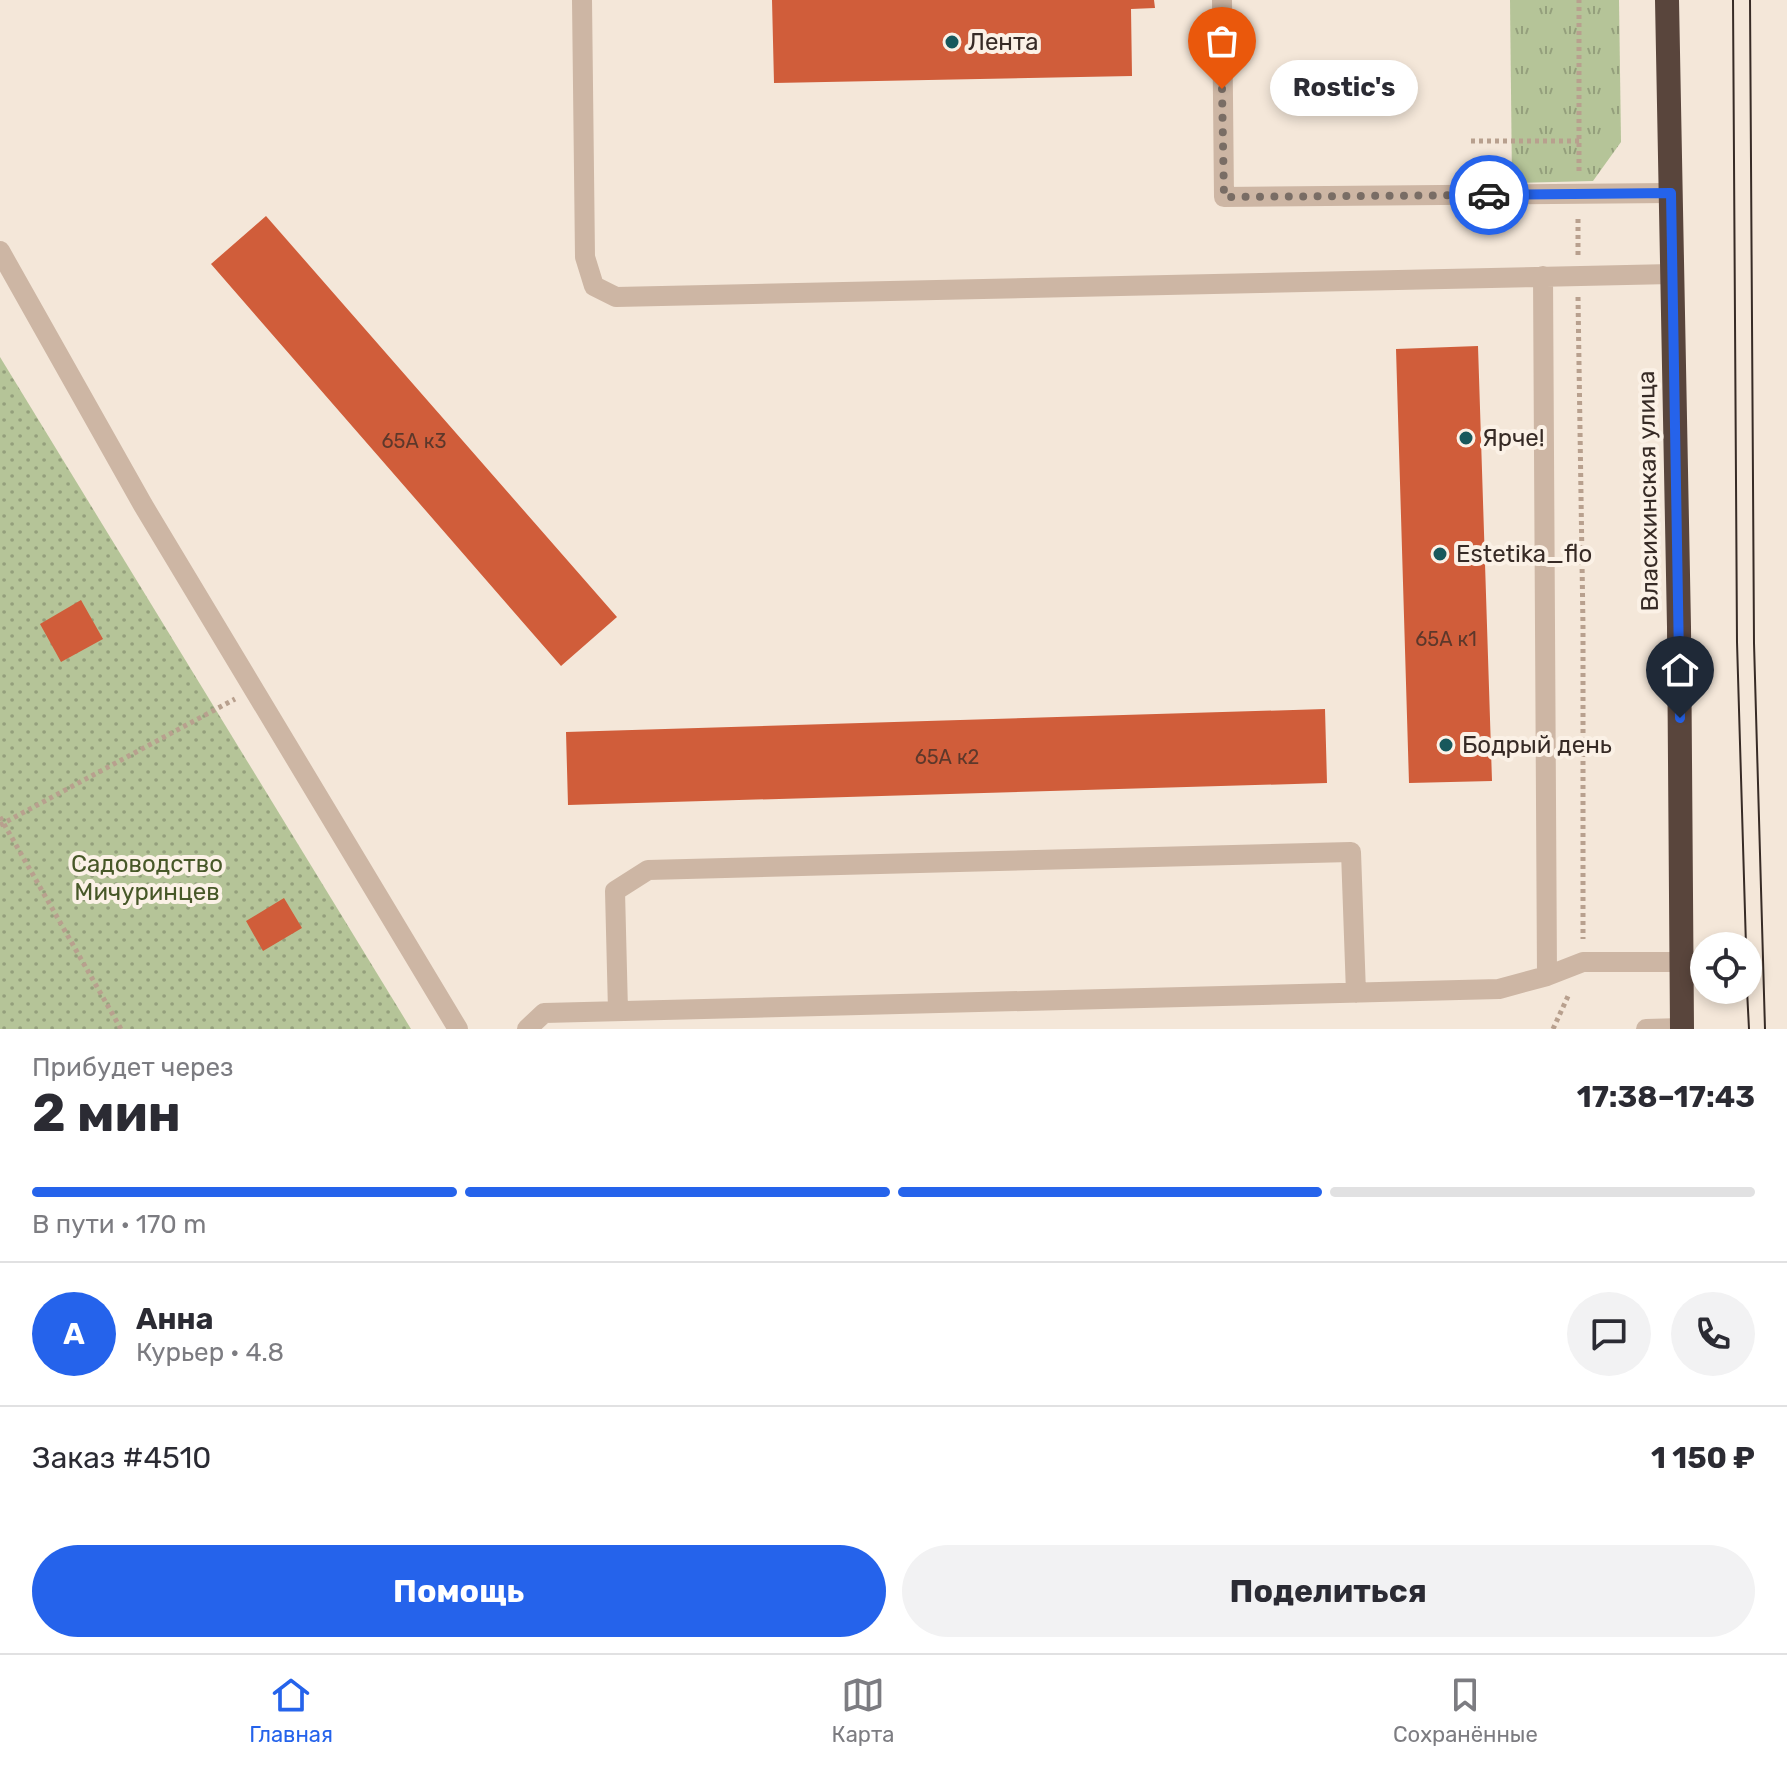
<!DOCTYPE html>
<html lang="ru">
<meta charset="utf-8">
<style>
:root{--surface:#fff;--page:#f2f2f3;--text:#2b2b33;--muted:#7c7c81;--line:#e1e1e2;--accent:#2563eb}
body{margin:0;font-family:Rubik,sans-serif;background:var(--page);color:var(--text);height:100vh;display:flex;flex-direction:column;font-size:30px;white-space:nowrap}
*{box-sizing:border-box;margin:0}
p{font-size:26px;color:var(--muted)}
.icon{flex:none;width:44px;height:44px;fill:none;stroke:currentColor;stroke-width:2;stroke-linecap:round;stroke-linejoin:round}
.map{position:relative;height:1029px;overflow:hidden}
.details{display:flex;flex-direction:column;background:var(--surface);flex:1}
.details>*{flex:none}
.fabs{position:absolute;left:1690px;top:932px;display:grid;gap:16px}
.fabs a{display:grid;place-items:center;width:72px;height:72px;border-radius:50%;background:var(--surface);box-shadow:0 4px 12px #0003;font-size:40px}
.pin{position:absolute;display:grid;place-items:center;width:68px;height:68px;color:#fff;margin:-82px -34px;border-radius:50% 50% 50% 0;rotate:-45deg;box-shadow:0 0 8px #0007}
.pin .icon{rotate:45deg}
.courier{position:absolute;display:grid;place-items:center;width:80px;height:80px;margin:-40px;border:6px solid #2563eb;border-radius:50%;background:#fff;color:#222;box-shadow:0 2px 10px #0007}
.bubble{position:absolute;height:56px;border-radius:28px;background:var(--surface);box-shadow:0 4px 12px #0003;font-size:26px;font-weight:700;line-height:56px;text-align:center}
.head em{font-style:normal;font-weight:700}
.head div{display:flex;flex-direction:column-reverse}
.head{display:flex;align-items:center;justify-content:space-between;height:136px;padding:0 32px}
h1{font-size:52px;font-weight:700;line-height:60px}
.bar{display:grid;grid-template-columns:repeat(4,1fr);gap:12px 8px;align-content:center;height:96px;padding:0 32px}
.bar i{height:10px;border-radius:6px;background:var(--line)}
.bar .current{background:var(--accent)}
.bar p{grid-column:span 4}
.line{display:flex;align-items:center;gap:20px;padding:0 32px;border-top:2px solid var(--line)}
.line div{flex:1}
.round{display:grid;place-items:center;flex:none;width:84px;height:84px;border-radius:42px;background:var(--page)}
.button{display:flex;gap:16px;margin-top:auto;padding:16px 32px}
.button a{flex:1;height:92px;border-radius:48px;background:var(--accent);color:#fff;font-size:32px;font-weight:700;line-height:92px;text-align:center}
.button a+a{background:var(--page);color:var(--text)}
.tabs{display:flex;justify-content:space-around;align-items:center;height:112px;border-top:2px solid var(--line);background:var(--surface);font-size:22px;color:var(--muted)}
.tabs a{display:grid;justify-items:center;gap:4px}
.tabs .current{color:var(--accent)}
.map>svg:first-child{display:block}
</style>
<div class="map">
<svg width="1787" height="1029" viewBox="0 0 1787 1029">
<defs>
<pattern id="grass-tufts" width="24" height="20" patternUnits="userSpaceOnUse" patternTransform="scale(2)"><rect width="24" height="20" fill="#b5c498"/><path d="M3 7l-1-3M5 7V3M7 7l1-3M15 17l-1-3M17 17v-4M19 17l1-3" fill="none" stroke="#949f7c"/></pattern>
<pattern id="garden-dots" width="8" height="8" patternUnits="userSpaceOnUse" patternTransform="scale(2)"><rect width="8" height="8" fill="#b5c498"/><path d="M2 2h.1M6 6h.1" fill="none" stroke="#949f7c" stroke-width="1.8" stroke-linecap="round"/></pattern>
</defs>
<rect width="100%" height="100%" fill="#f4e7d9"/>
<path fill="url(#grass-tufts)" d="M 1510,0 L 1619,0 L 1621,142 L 1593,181 L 1512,183 Z"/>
<path fill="url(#garden-dots)" d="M 0,357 L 411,1029 L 0,1029 Z"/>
<path fill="#d05d3a" d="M 772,0 L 1154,0 L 1155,8 L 1131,9 L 1132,76 L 774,83 Z
M 266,216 L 617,617 L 561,666 L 211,264 Z
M 1478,346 L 1492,781 L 1409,783 L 1396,349 Z
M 81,600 L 103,639 L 61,662 L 40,624 Z
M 1325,709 L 1327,783 L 568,805 L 566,732 Z
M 284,898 L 302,928 L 263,951 L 246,921 Z"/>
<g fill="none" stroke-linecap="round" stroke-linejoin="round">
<path stroke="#b8a08e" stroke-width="5" stroke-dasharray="4 4" stroke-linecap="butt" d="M 1471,141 L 1579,141
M 1579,171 L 1579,0
M 1578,255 L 1578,217
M 1578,297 L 1583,627 L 1583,939
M 0,817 L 121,1029
M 0,825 L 235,699
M 1553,1029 L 1569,994"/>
<path stroke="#cdb6a4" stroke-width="20" d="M 582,0 L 585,257 L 594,286 L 616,297 L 1672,274
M 1222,0 L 1224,197 L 1671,193
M 0,251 L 143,505 L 458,1029
M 1543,276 L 1547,976
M 618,1011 L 615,891 L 648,870 L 1351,852 L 1356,993
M 527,1029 L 544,1013 L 1499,989 L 1547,976 L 1583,962 L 1681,962
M 1646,1029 L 1682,1028"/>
<path stroke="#59453c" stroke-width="24" d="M 1667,0 L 1679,627 L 1682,1029"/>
<path stroke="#372b26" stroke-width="2" d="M 1733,0 L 1737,642 L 1746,946
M 1750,0 L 1754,643 L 1765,1029
M 1747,990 L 1749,1029"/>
</g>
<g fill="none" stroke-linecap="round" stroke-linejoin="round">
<path stroke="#796d65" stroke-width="8" stroke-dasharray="0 14.4" d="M 1222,89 L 1224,197 L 1489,195"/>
<path stroke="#2563eb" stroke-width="10" d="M 1489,195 L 1671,193 L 1680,718"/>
</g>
<g fill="#18585c" stroke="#fbf1e6" stroke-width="3">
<circle cx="952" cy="42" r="8"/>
<circle cx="1466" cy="438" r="8"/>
<circle cx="1440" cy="554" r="8"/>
<circle cx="1446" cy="745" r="8"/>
</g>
<g text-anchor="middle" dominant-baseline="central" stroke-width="8" stroke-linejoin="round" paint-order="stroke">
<g font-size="20" fill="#5d382b">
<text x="414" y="441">65А к3</text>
<text x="1446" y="639">65А к1</text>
<text x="947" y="757">65А к2</text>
</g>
<g font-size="24" fill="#372b26" stroke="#fbf1e6" text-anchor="start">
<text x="968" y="42">Лента</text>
<text x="1482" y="438">Ярче!</text>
<text x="1456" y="554">Estetika_flo</text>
<text x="1462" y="745">Бодрый день</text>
</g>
<g font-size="24" fill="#372b26" stroke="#fbf1e6">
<text transform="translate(1648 491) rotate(-91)">Власихинская улица</text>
</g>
<g font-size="24" fill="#475828" stroke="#fbf1e6">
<text x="147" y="864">Садоводство<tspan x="147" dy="28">Мичуринцев</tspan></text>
</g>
</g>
</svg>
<div class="fabs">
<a><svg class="icon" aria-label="locate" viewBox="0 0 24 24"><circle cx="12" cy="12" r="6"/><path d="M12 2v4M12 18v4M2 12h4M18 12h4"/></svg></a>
</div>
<div class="pin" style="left:1222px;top:89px;background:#ea580c"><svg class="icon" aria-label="bag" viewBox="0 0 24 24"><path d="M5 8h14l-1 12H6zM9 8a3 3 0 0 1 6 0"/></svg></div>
<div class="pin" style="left:1680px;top:718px;background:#1f2937"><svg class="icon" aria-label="home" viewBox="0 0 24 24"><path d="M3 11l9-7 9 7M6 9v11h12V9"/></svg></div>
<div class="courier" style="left:1489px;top:195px"><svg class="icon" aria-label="car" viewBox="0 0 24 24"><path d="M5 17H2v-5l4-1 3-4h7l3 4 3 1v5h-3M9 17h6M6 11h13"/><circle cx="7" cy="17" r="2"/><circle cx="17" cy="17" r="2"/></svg></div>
<div class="bubble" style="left:1270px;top:60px;width:148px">Rostic's</div>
</div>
<section class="details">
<div class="head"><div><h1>2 мин</h1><p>Прибудет через</p></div><em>17:38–17:43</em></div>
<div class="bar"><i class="current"></i><i class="current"></i><i class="current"></i><i></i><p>В пути · 170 m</p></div>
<div class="line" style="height:144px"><b class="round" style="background:var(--accent);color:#fff">А</b><div><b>Анна</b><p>Курьер · 4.8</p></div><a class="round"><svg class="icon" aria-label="chat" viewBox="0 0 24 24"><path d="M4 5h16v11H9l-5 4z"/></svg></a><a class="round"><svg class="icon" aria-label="phone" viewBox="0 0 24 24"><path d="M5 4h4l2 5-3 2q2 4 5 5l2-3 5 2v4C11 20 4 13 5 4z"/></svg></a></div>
<div class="line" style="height:104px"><div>Заказ #4510</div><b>1 150 ₽</b></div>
<div class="button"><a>Помощь</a><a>Поделиться</a></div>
</section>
<nav class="tabs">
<a class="current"><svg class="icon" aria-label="home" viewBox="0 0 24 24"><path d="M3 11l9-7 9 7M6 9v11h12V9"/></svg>Главная</a>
<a><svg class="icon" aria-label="map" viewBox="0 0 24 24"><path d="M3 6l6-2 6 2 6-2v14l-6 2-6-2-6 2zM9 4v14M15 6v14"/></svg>Карта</a>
<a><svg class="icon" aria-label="saved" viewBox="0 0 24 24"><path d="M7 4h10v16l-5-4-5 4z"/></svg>Сохранённые</a>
</nav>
